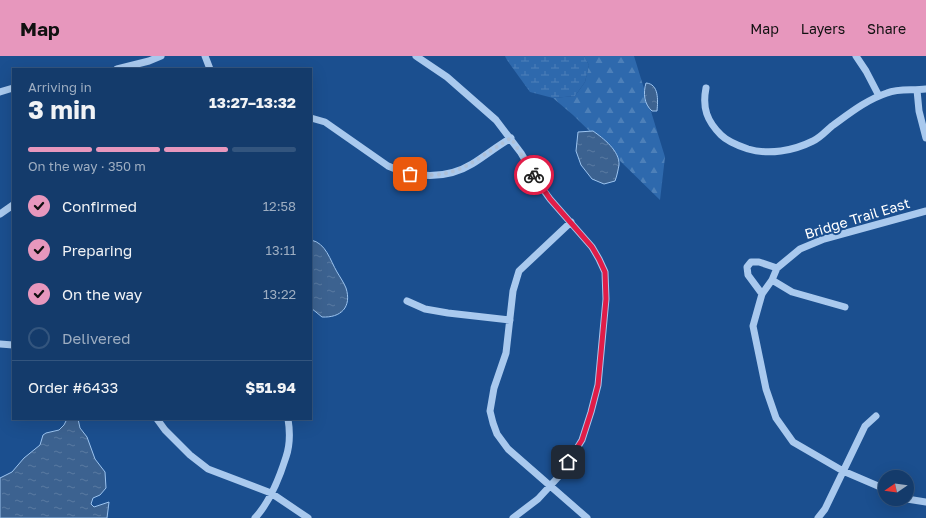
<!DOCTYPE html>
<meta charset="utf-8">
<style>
:root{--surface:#143b6b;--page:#214673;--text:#f1f3f6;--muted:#9dadc1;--line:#33557e;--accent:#e797bd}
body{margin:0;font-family:"Golos Text",sans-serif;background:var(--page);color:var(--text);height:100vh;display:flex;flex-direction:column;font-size:15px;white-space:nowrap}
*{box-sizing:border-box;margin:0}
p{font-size:13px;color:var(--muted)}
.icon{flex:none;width:22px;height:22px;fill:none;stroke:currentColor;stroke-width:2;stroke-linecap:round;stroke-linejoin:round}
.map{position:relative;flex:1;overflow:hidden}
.panel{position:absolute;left:12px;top:12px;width:300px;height:352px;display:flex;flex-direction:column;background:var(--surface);border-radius:0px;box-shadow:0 4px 16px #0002,0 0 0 1px var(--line)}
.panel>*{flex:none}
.needle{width:26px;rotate:257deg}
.controls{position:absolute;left:878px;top:414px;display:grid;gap:8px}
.controls a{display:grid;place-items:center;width:36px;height:36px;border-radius:50%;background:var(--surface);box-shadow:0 4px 16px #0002,0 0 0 1px var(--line);font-size:20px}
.pin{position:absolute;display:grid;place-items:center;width:34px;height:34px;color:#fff;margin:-17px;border-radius:8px;box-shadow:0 2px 6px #0006}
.courier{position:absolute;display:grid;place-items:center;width:40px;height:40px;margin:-20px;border:3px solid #e11d48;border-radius:50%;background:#fff;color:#222;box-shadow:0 1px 5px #0007}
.headline em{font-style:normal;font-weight:700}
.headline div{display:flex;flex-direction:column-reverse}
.headline{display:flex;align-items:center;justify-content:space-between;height:68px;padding:0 16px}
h1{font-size:26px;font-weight:700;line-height:30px}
.bar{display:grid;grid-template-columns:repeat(4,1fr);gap:6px 4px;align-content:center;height:48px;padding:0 16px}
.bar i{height:5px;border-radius:3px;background:var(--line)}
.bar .current{background:var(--accent)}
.bar p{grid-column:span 4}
.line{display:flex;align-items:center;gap:10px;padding:0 16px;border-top:1px solid var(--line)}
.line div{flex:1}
ol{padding:0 16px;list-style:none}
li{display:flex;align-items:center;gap:12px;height:44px}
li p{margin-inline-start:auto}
li .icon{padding:4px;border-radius:50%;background:var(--accent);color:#111;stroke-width:4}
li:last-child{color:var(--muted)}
li i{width:22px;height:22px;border:2px solid var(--line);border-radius:50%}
header{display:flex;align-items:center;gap:24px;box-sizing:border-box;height:56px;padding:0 20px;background:var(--accent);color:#111}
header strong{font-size:19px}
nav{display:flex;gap:22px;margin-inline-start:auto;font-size:14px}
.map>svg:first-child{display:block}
</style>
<header>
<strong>Map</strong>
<nav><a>Map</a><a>Layers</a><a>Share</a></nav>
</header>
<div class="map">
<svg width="926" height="462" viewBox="0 0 926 462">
<defs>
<pattern id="forest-firs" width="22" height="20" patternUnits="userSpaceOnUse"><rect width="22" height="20" fill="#2e69ad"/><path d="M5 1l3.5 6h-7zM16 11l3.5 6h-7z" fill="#4d80b9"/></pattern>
<pattern id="wetland-marsh" width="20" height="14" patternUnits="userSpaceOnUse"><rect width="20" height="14" fill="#2e69ad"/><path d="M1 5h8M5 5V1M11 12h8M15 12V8" fill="none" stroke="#4d80b9"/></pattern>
<pattern id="water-ripples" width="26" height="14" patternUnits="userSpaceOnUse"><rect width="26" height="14" fill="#3c6290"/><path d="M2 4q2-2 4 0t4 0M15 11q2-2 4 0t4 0" fill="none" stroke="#597aa1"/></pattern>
</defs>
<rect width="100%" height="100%" fill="#1b4f8f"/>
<path fill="url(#forest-firs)" d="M 584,0 L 634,0 L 665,101 L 660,144 L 573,59 L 553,42 L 575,40 L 585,26 L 589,9 Z"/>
<path fill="url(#wetland-marsh)" d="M 505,0 L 584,0 L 589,9 L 585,26 L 575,40 L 553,42 L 530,36 L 507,4 Z"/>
<path fill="url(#water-ripples)" stroke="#9cc4f0" d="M 646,27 C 659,28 658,44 657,55 L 652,55 C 644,48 643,37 646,27 Z
M 593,75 C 603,82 620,95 619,109 C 618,114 617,120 615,125 L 604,128 L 592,123 L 581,109 L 576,95 L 578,76 Z
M 311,184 C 326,187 330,204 337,216 C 340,221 344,227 346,232 C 352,251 341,262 322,261 L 311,252 Z
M 67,363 L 78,363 L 80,372 L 87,381 L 95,403 L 105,416 L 106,432 L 100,439 L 93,442 L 91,448 L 94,451 L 109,446 L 107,462 L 0,462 L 0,422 L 12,416 L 24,402 L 40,389 L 43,379 L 46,377 L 59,374 L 64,369 Z"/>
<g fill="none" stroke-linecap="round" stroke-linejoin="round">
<path stroke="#a9c9ee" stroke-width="7" d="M 205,0 L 210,13
M 416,0 L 447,21 L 496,64 L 521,97 L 539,128 L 550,143 L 592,191 L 599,203 L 605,216 L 606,243 L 598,329 L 591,356 L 582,384 L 561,418 L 538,443 L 513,462
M 856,0 L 866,15 L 879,40
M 117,13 L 149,5 L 161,0
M 706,32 C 702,52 707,65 721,79 C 728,86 739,90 748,93 C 769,99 793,95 813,85 C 820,82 826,75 832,70 C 850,57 866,44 887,37 C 899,32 913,35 926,33
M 917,34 L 919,55 L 926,82
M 0,36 L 13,32
M 311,62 L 325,66 L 388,110 C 414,122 446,124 472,108 C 485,100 497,90 511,82
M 0,158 L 13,149
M 571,166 L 519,215 L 513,235 L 506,297 L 494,332 L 490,355 L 493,367 L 497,378 L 508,393 L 587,462
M 772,224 L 792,236 L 845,251
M 762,238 L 748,219 L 747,211 L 751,206 L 759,206 L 777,212
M 407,245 L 425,253 L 448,257 L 510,264
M 0,288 L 13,289
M 157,363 L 165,374 L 190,399 L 208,413 L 271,437 L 308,462
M 885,433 L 843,415 L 793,386 L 776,362 L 766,333 L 753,270 L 762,238 L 772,224 L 777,212 L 800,193 L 824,183 L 926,155
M 907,443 L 926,446
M 255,462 C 269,447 280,420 286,401 C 290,389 290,375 288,363
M 818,462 L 825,453 L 865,370 L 876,360"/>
</g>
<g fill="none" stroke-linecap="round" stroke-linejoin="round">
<path stroke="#afc1d8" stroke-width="4" stroke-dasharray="0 7.2" d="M 410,118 C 459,124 472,105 511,82 L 534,119"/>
<path stroke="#e11d48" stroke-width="5" d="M 534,119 L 550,143 L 592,191 L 599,203 L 605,216 L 606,243 L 598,329 L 591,356 L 582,384 L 568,406"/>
</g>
<g text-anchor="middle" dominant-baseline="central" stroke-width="4" stroke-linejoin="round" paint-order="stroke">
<g font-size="14" fill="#fff" stroke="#1b4f8f">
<text transform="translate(857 162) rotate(-17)">Bridge Trail East</text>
</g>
</g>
</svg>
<div class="controls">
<a><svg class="needle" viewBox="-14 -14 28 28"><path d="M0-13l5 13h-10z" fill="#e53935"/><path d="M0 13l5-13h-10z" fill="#9dadc1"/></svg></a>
</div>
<div class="pin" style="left:410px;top:118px;background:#ea580c"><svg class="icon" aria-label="bag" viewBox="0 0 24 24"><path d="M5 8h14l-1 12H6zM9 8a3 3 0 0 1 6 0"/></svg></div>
<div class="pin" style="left:568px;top:406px;background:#1f2937"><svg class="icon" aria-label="home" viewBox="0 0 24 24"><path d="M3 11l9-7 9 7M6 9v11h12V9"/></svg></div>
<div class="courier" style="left:534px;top:119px"><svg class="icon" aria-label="bike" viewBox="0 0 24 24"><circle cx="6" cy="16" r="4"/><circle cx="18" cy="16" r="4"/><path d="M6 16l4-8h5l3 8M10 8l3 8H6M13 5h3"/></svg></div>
<section class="panel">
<div class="headline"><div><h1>3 min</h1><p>Arriving in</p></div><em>13:27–13:32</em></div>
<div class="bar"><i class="current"></i><i class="current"></i><i class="current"></i><i></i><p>On the way · 350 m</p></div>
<ol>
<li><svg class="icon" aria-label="check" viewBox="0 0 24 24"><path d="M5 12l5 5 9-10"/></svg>Confirmed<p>12:58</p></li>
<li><svg class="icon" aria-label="check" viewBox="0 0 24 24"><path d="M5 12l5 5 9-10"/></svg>Preparing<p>13:11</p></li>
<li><svg class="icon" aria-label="check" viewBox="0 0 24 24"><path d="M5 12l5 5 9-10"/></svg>On the way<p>13:22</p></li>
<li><i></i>Delivered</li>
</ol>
<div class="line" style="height:52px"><div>Order #6433</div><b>$51.94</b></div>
</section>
</div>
